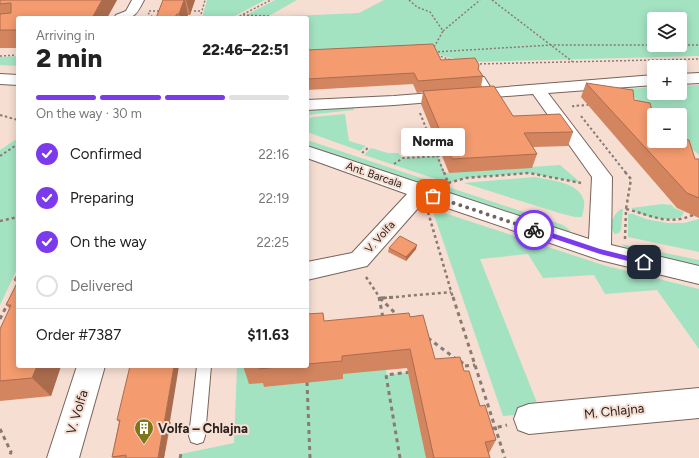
<!DOCTYPE html>
<meta charset="utf-8">
<style>
:root{--surface:#fff;--page:#f2f2f2;--text:#222;--muted:#767676;--line:#e0e0e0;--accent:#7c3aed}
body{margin:0;font-family:Figtree,sans-serif;background:var(--page);color:var(--text);height:100vh;display:flex;flex-direction:column;font-size:15px;white-space:nowrap}
*{box-sizing:border-box;margin:0}
p{font-size:13px;color:var(--muted)}
.icon{flex:none;width:22px;height:22px;fill:none;stroke:currentColor;stroke-width:2;stroke-linecap:round;stroke-linejoin:round}
.map{position:relative;flex:1;overflow:hidden}
.panel{position:absolute;left:16px;top:16px;width:293px;height:352px;display:flex;flex-direction:column;background:var(--surface);border-radius:4px;box-shadow:0 2px 10px #0003}
.panel>*{flex:none}
.controls{position:absolute;left:647px;top:12px;display:grid;gap:8px}
.controls a{display:grid;place-items:center;width:40px;height:40px;border-radius:4px;background:var(--surface);box-shadow:0 2px 10px #0003;font-size:20px}
.pin{position:absolute;display:grid;place-items:center;width:34px;height:34px;color:#fff;margin:-17px;border-radius:8px;box-shadow:0 2px 6px #0006}
.courier{position:absolute;display:grid;place-items:center;width:40px;height:40px;margin:-20px;border:3px solid #7c3aed;border-radius:50%;background:#fff;color:#222;box-shadow:0 1px 5px #0007}
.bubble{position:absolute;height:28px;border-radius:4px;background:var(--surface);box-shadow:0 2px 10px #0003;font-size:13px;font-weight:800;line-height:28px;text-align:center}
.overview em{font-style:normal;font-weight:800}
.overview div{display:flex;flex-direction:column-reverse}
.overview{display:flex;align-items:center;justify-content:space-between;height:68px;padding:0 20px}
h1{font-size:26px;font-weight:800;line-height:30px}
.bar{display:grid;grid-template-columns:repeat(4,1fr);gap:6px 4px;align-content:center;height:48px;padding:0 20px}
.bar i{height:5px;border-radius:3px;background:var(--line)}
.bar .selected{background:var(--accent)}
.bar p{grid-column:span 4}
.line{display:flex;align-items:center;gap:10px;padding:0 20px;border-top:1px solid var(--line)}
.line div{flex:1}
ol{padding:0 20px;list-style:none}
li{display:flex;align-items:center;gap:12px;height:44px}
li p{margin-inline-start:auto}
li .icon{padding:4px;border-radius:50%;background:var(--accent);color:#fff;stroke-width:4}
li:last-child{color:var(--muted)}
li i{width:22px;height:22px;border:2px solid var(--line);border-radius:50%}
.map>svg:first-child{display:block}
</style>
<div class="map">
<svg width="699" height="458" viewBox="0 0 699 458">
<rect width="100%" height="100%" fill="#f6ded3"/>
<path fill="#a4e3c2" fill-rule="evenodd" d="M 207,0 L 265,0 L 231,18 L 202,18 Z
M 275,0 L 297,0 L 267,17 L 359,13 L 384,0 L 699,0 L 699,56 L 467,62 L 432,53 L 307,61 L 307,18 L 241,18 ZM 654,19 L 680,19 L 680,45 L 654,45 Z
M 18,56 L 18,66 L 0,65 L 0,57 Z
M 699,85 L 699,155 L 680,138 L 680,115 L 654,115 L 625,89 L 654,87 L 654,93 L 680,93 L 680,86 Z
M 353,106 L 354,110 L 307,115 L 307,108 Z
M 345,114 L 349,141 L 366,146 L 360,151 L 307,132 L 307,119 L 313,117 Z
M 18,138 L 18,267 L 0,305 L 0,150 Z
M 307,140 L 436,183 L 431,188 L 307,147 Z
M 371,148 L 388,153 L 398,153 L 403,158 L 438,156 L 445,173 L 560,165 L 581,183 L 529,173 L 466,178 L 448,183 L 364,155 Z
M 534,177 C 549,180 580,182 584,201 C 585,205 583,212 582,217 L 575,217 L 559,213 L 464,183 Z
M 451,188 L 563,225 L 571,231 L 560,230 L 445,192 Z
M 662,204 L 672,205 L 674,208 L 684,212 L 682,216 C 671,223 640,217 631,208 Z
M 432,209 L 603,265 L 699,289 L 699,349 L 657,290 L 605,294 L 594,275 L 543,278 L 528,254 L 480,259 L 541,413 L 503,416 Z
M 621,209 L 623,209 L 621,230 L 619,233 L 615,234 C 607,226 613,215 621,209 Z
M 628,214 L 633,214 L 646,219 L 667,223 L 684,223 L 699,219 L 699,252 L 628,237 Z
M 621,244 L 699,260 L 699,267 L 629,250 Z
M 237,366 L 251,366 L 265,382 L 265,387 L 343,378 L 343,374 L 386,369 L 387,375 L 409,372 L 427,458 L 180,458 L 181,454 L 234,443 Z"/>
<g fill="none" stroke-linecap="round" stroke-linejoin="round">
<defs>
<path id="service" d="M 478,77 L 484,77 L 494,93 L 493,95 L 487,95 L 477,79 Z
M 197,366 L 211,366 L 205,436 L 203,442 L 197,444 L 191,442 L 189,436 Z"/>
<path id="minor" d="M 132,0 L 144,0 C 135,18 134,18 114,18 L 116,15 L 126,11 Z
M 699,73 L 699,83 L 680,84 L 680,74 Z
M 0,74 L 18,75 L 18,85 L 0,84 Z
M 654,75 L 654,85 L 548,93 L 612,177 L 611,245 L 699,266 L 699,284 L 600,260 L 424,200 L 419,207 L 367,266 L 307,280 L 307,262 L 352,253 L 407,194 L 307,158 L 307,146 L 589,239 L 592,177 L 533,94 L 394,105 L 307,110 L 307,100 L 394,96 Z
M 77,366 L 105,366 L 79,458 L 47,458 Z
M 699,388 L 699,418 L 529,434 L 518,430 L 514,419 L 518,408 L 529,404 Z"/>
</defs>
<use href="#service" stroke="#78645b" stroke-width="2"/>
<use href="#minor" stroke="#78645b" stroke-width="2"/>
<path stroke="#897a73" stroke-width="1.5" stroke-dasharray="2 2" stroke-linecap="butt" d="M 409,0 L 417,7 L 430,12 L 443,31 L 433,49
M 492,0 L 573,62
M 149,11 L 162,11
M 194,11 L 202,11
M 148,13 L 154,18
M 243,15 L 269,16
M 200,18 L 205,0
M 236,18 L 271,0
M 443,31 L 480,0
M 680,45 L 699,45
M 434,52 L 552,45 L 654,45
M 437,55 L 451,60
M 0,56 L 18,55
M 476,64 L 699,59"/>
<path stroke="#897a73" stroke-width="2" stroke-dasharray="2.5 2.5" stroke-linecap="butt" d="M 574,107 L 573,106 L 588,105
M 420,113 L 444,173
M 0,115 L 18,120
M 581,116 L 626,173
M 362,153 L 369,147
M 0,156 L 18,144
M 394,164 L 403,158 L 442,156"/>
<path stroke="#897a73" stroke-width="2.5" stroke-dasharray="3 3" stroke-linecap="butt" d="M 444,172 L 448,183 L 466,178 L 529,173 L 581,183
M 625,172 L 631,179 L 626,209
M 428,212 L 453,298
M 0,221 L 18,217
M 625,239 L 626,209 C 651,215 667,226 693,215
M 366,277 L 380,298
M 384,298 L 451,292"/>
<path stroke="#897a73" stroke-width="3" stroke-dasharray="4 4" stroke-linecap="butt" d="M 379,297 L 383,318
M 453,297 L 505,458
M 380,298 L 397,315
M 381,298 L 396,297
M 0,319 L 8,303
M 428,338 L 456,359
M 460,361 L 466,366
M 465,366 L 475,365
M 307,382 L 310,458
M 0,429 L 11,452 L 9,458
M 490,429 L 507,425
M 180,458 L 181,454
M 400,458 L 386,375 L 411,372"/>
<use href="#service" fill="#fff" fill-rule="evenodd"/>
<use href="#minor" fill="#fff" fill-rule="evenodd"/>
</g>
<path fill="#d2855f" d="M 0,0 L 117,0 L 107,18 L 18,18 L 18,48 L 0,48 Z
M 163,0 L 195,0 L 190,15 L 188,15 L 187,18 L 156,18 Z
M 307,50 L 441,60 L 479,65 L 478,69 L 483,76 L 481,87 L 513,116 L 573,132 L 568,146 L 533,147 L 537,154 L 532,168 L 449,173 L 421,104 L 423,92 L 417,93 L 413,84 L 307,90 Z
M 586,83 L 634,100 L 654,118 L 695,159 L 699,159 L 699,218 L 677,208 L 581,97 Z
M 389,248 L 416,249 L 406,261 L 388,252 Z
M 18,273 L 18,366 L 61,366 L 51,396 L 0,401 L 0,329 L 10,309 L 6,305 L 17,283 L 14,280 Z
M 307,314 L 324,321 L 410,317 L 435,359 L 464,371 L 496,440 L 489,453 L 490,458 L 426,458 L 407,368 L 343,374 L 343,379 L 264,387 L 263,383 L 249,384 L 243,366 L 307,366 Z
M 117,420 L 171,422 L 164,458 L 113,458 L 112,457 L 119,422 Z"/>
<path fill="#ab6c4e" d="M 102,0 L 117,0 L 107,18 L 92,18 Z
M 184,0 L 185,0 L 188,15 L 187,18 L 180,18 L 179,14 Z
M 186,0 L 195,0 L 190,15 Z
M 417,245 L 416,249 L 406,261 L 406,257 Z
M 37,366 L 61,366 L 51,396 L 32,378 Z
M 174,366 L 179,366 L 164,458 L 158,458 Z"/>
<path fill="#f49b6f" stroke="#ab6c4e" d="M 0,0 L 102,0 L 92,18 L 18,18 L 18,30 L 0,30 L 0,14 L 11,13 L 11,3 L 0,4 Z
M 163,0 L 184,0 L 179,14 L 177,14 L 175,17 L 156,18 Z
M 433,44 L 441,60 L 475,58 L 479,65 L 478,69 L 483,76 L 418,81 L 414,73 L 307,79 L 307,50 Z
M 586,83 L 633,90 L 634,100 L 650,103 L 654,118 L 654,141 L 680,141 L 680,138 L 689,140 L 695,159 L 699,159 L 699,198 L 687,193 Z
M 494,86 L 513,116 L 560,114 L 573,132 L 524,133 L 537,154 L 452,159 L 423,91 Z
M 400,236 L 417,245 L 406,257 L 389,248 Z
M 18,273 L 18,280 L 14,280 Z
M 18,281 L 18,366 L 37,366 L 32,378 L 0,381 L 0,329 L 11,305 L 6,305 Z
M 323,313 L 324,321 L 409,313 L 410,317 L 423,315 L 435,359 L 460,357 L 464,371 L 469,371 L 480,406 L 485,405 L 496,440 L 485,442 L 490,458 L 434,458 L 410,349 L 342,356 L 342,361 L 307,364 L 307,314 Z
M 130,366 L 174,366 L 158,458 L 126,458 L 126,455 L 112,457 L 120,420 L 117,420 Z
M 258,366 L 287,366 L 259,369 Z"/>
<path fill="#7c3aed" d="M 534,227 L 600,249 L 644,260 L 648,262 L 644,265 L 600,254 L 531,231 L 531,228 Z"/>
<g fill="none" stroke-linecap="round" stroke-linejoin="round">
<path stroke="#71645d" stroke-width="4" stroke-dasharray="0 7.2" d="M 433,196 L 534,230"/>
</g>
<defs>
<symbol id="building-pin" viewBox="-11 -11 22 30"><path d="M0 17L-7.5 6A9.5 9.5 0 1 1 7.5 6Z" fill="#7f761a" stroke="#f6ded3"/><path d="M-4-6H4V6H1V3H-1V6H-4ZM-2.5-4.3h1.7v1.8h-1.7ZM.8-4.3h1.7v1.8H.8ZM-2.5-1h1.7V.8h-1.7ZM.8-1h1.7V.8H.8Z" fill="#fff"/></symbol>
</defs>
<g fill-rule="evenodd">
<use href="#building-pin" x="133" y="417" width="22" height="30"/>
</g>
<g text-anchor="middle" dominant-baseline="central" stroke-width="4" stroke-linejoin="round" paint-order="stroke">
<g font-size="11" fill="#2a221e" stroke="#f6ded3">
<text transform="translate(374 175) rotate(19)">Ant. Barcala</text>
<text transform="translate(380 237) rotate(-48)">V. Volfa</text>
</g>
<g font-size="13" fill="#2a221e" stroke="#f6ded3">
<text transform="translate(614 411) rotate(-6)">M. Chlajna</text>
<text transform="translate(77 412) rotate(-73)">V. Volfa</text>
</g>
<g font-size="13" font-weight="bold" fill="#2a221e" stroke="#f6ded3" text-anchor="start">
<text x="158" y="428">Volfa – Chlajna</text>
</g>
</g>
</svg>
<div class="controls">
<a><svg class="icon" aria-label="layers" viewBox="0 0 24 24"><path d="M12 4l9 5-9 5-9-5zM3 14l9 5 9-5"/></svg></a>
<a>+</a>
<a>−</a>
</div>
<div class="pin" style="left:433px;top:196px;background:#ea580c"><svg class="icon" aria-label="bag" viewBox="0 0 24 24"><path d="M5 8h14l-1 12H6zM9 8a3 3 0 0 1 6 0"/></svg></div>
<div class="pin" style="left:644px;top:262px;background:#1f2937"><svg class="icon" aria-label="home" viewBox="0 0 24 24"><path d="M3 11l9-7 9 7M6 9v11h12V9"/></svg></div>
<div class="courier" style="left:534px;top:230px"><svg class="icon" aria-label="bike" viewBox="0 0 24 24"><circle cx="6" cy="16" r="4"/><circle cx="18" cy="16" r="4"/><path d="M6 16l4-8h5l3 8M10 8l3 8H6M13 5h3"/></svg></div>
<div class="bubble" style="left:401px;top:128px;width:64px">Norma</div>
<section class="panel">
<div class="overview"><div><h1>2 min</h1><p>Arriving in</p></div><em>22:46–22:51</em></div>
<div class="bar"><i class="selected"></i><i class="selected"></i><i class="selected"></i><i></i><p>On the way · 30 m</p></div>
<ol>
<li><svg class="icon" aria-label="check" viewBox="0 0 24 24"><path d="M5 12l5 5 9-10"/></svg>Confirmed<p>22:16</p></li>
<li><svg class="icon" aria-label="check" viewBox="0 0 24 24"><path d="M5 12l5 5 9-10"/></svg>Preparing<p>22:19</p></li>
<li><svg class="icon" aria-label="check" viewBox="0 0 24 24"><path d="M5 12l5 5 9-10"/></svg>On the way<p>22:25</p></li>
<li><i></i>Delivered</li>
</ol>
<div class="line" style="height:52px"><div>Order #7387</div><b>$11.63</b></div>
</section>
</div>
